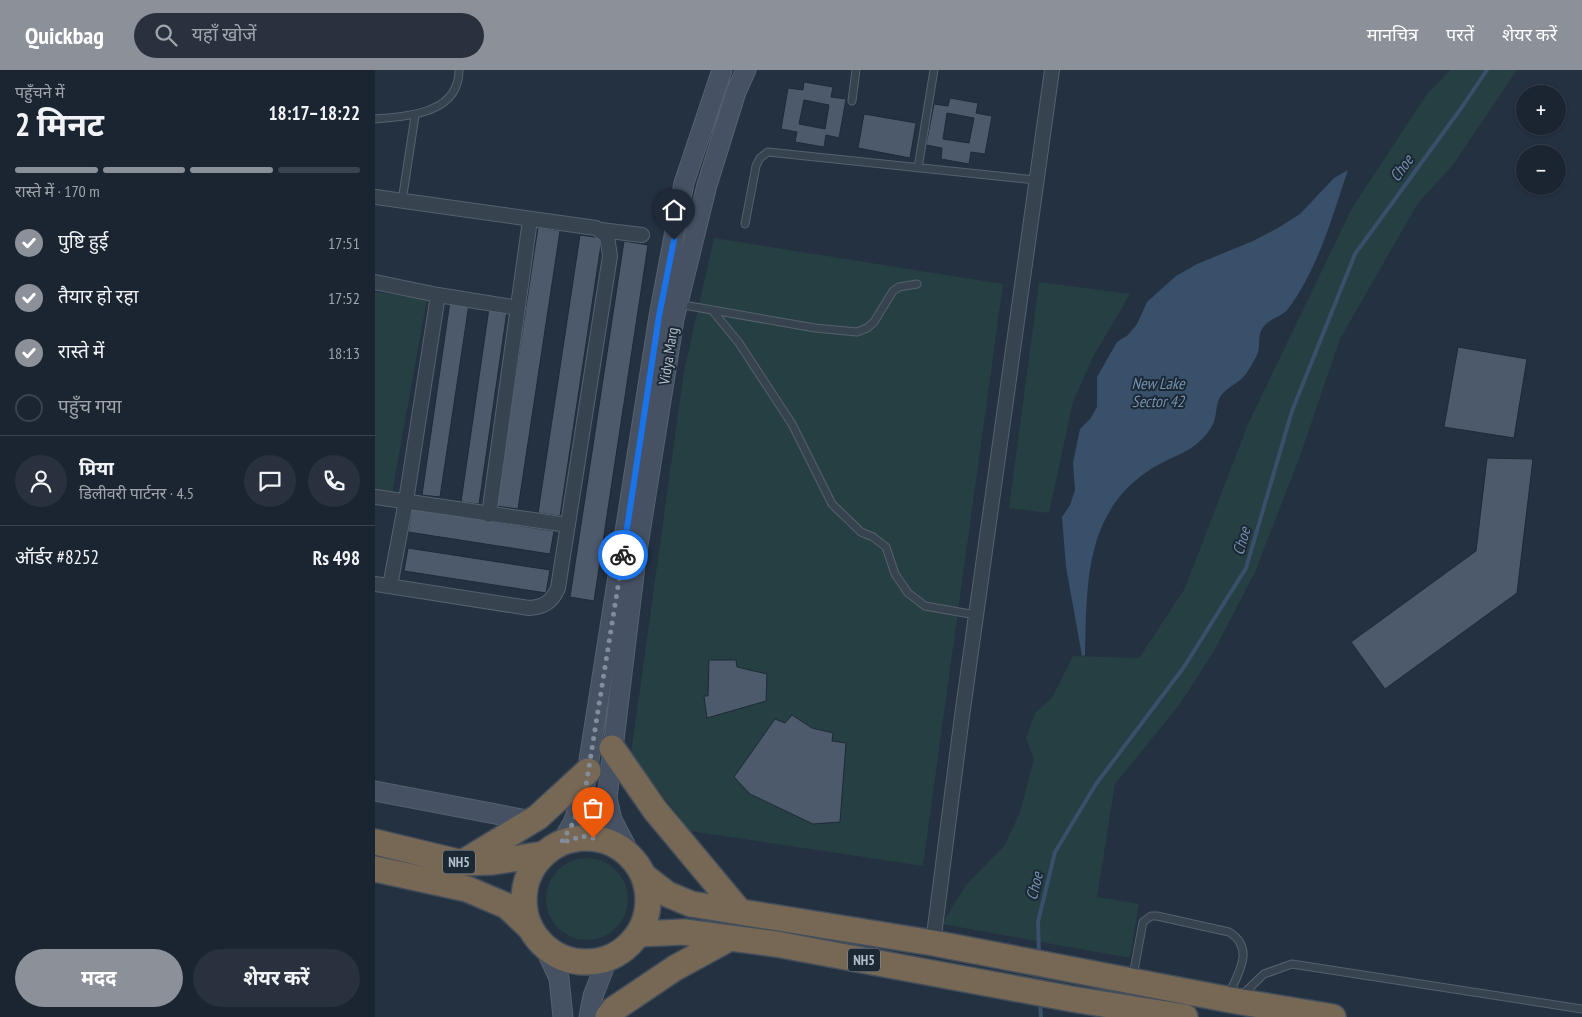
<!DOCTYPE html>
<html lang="hi">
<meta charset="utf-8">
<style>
:root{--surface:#1b2531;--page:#28313d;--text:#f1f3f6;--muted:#a0a5ab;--line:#39424d;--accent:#8c9099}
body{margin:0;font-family:"PT Sans Narrow","Noto Sans Devanagari",sans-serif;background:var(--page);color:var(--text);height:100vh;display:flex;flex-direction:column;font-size:19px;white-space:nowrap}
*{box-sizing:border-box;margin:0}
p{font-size:16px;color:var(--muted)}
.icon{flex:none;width:28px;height:28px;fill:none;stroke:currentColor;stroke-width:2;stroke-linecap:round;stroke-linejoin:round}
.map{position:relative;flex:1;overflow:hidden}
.side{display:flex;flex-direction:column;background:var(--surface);width:375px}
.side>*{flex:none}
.tools{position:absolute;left:1141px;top:15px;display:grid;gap:10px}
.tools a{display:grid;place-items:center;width:50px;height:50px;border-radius:50%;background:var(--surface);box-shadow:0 1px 4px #0004,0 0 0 1px var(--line);font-size:25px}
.pin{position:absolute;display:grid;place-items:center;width:42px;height:42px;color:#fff;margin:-51px -21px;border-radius:50% 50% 50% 0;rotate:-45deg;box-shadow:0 0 5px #0007}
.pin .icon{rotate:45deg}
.courier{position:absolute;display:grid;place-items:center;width:50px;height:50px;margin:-25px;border:4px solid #1a73e8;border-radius:50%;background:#fff;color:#222;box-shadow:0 1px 6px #0007}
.headline em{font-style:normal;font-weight:700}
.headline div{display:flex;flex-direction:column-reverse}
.headline{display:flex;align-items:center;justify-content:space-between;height:85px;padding:0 15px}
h1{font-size:32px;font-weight:700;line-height:38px}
.bar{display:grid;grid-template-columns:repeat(4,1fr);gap:8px 5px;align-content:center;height:60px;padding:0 15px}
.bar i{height:6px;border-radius:4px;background:var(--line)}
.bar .active{background:var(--accent)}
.bar p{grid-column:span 4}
.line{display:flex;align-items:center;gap:12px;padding:0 15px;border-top:1px solid var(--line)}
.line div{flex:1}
.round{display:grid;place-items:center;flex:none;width:52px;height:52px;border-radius:26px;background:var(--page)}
ol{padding:0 15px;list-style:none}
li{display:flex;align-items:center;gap:15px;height:55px}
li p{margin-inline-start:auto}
li .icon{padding:5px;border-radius:50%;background:var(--accent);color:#fff;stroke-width:4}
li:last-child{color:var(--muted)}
li i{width:28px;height:28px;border:2px solid var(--line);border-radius:50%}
.action{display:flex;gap:10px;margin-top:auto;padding:10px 15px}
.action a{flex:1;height:58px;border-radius:30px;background:var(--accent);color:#fff;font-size:20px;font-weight:700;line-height:58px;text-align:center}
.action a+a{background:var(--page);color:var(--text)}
header{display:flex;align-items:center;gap:30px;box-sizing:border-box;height:70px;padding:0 25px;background:var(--accent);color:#fff}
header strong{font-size:24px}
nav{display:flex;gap:28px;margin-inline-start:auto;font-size:18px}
.search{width:350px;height:45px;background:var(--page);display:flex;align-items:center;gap:12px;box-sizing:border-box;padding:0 18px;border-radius:28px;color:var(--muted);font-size:19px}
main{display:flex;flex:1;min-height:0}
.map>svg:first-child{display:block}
</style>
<header>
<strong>Quickbag</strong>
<div class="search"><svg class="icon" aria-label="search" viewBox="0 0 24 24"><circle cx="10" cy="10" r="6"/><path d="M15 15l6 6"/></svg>यहाँ खोजें</div>
<nav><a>मानचित्र</a><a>परतें</a><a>शेयर करें</a></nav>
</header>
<main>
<section class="side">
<div class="headline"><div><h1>2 मिनट</h1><p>पहुँचने में</p></div><em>18:17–18:22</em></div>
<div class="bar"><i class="active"></i><i class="active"></i><i class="active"></i><i></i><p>रास्ते में · 170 m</p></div>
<ol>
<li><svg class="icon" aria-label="check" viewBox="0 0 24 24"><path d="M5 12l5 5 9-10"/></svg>पुष्टि हुई<p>17:51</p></li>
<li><svg class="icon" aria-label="check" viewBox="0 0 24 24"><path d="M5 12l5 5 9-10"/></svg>तैयार हो रहा<p>17:52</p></li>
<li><svg class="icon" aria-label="check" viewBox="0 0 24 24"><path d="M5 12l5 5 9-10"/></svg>रास्ते में<p>18:13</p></li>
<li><i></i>पहुँच गया</li>
</ol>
<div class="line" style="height:90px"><a class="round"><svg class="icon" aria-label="person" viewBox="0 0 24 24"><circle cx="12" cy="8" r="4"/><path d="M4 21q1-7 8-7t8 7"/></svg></a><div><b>प्रिया</b><p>डिलीवरी पार्टनर · 4.5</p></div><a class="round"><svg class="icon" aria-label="chat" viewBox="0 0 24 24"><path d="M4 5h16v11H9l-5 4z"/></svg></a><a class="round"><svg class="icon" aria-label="phone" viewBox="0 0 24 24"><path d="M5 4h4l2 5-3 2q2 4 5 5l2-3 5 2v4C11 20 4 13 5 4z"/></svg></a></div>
<div class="line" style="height:65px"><div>ऑर्डर #8252</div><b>Rs 498</b></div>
<div class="action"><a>मदद</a><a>शेयर करें</a></div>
</section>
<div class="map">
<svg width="1207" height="947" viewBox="0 0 1207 947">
<rect width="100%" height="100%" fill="#243141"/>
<path fill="#263f42" d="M 1075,0 L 1142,0 L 1078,95 L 1043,133 L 965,269 L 924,389 L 880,502 L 839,581 L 805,634 L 740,714 L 722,827 L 764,834 L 755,888 L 567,854 L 590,816 L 630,775 L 645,742 L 659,689 L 651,668 L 660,643 L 677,628 L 698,586 L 764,588 L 810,518 L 873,354 L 977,138 L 1052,24 Z
M 339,168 L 628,214 L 548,796 L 315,761 L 256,684 L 309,301 Z
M 664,212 L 755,224 L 718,287 L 698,332 L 674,443 L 634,438 Z
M 0,222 L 52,229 L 17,423 L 0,420 Z
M171 829a41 41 0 1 1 82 0a41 41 0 1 1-82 0Z"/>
<path fill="#38506a" d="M 973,100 C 957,147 943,199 913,239 C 906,248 893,248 887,259 C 882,268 886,277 882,285 C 878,292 872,305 865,310 C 859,315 850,319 845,327 C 840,336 842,348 837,356 C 822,382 800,384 776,399 C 709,442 712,514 710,585 L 707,586 L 691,497 L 687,447 L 695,435 L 700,420 L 698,393 L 705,359 L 715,349 L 722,337 L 722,307 L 742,272 L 753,265 L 762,254 L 772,232 L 801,206 L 822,194 L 878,171 L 903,158 L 925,144 L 959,108 Z"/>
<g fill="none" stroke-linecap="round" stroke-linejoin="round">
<path stroke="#38506a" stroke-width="4" d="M 664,886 L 663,852 L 680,782 L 721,714 L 809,597 L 871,498 L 917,341 L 980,184 L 1087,37 L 1112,0
M 665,933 L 666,947"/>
</g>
<path fill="#4c5a6c" stroke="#1f2a37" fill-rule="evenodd" d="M 429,12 L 458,17 L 456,27 L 471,29 L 464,68 L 451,65 L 449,77 L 420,72 L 422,62 L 406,59 L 413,18 L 428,20 ZM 429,30 L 454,35 L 450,59 L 424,54 Z
M 575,28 L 603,33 L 601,43 L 617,46 L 610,84 L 596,82 L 594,94 L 566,89 L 567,78 L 551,75 L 559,34 L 573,36 ZM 572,43 L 599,48 L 594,73 L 568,69 Z
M 489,44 L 541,53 L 535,88 L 483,78 Z
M 163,157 L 185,161 L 143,439 L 121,436 Z
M 205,165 L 227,168 L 185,446 L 163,443 Z
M 249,171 L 273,175 L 219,531 L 195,527 Z
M 75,231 L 94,234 L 65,427 L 47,425 Z
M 114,238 L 132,241 L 104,434 L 86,432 Z
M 1083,277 L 1152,289 L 1139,368 L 1069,357 Z
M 1112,388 L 1158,389 L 1142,523 L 1010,619 L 976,572 L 1101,481 Z
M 37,439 L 179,461 L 175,484 L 33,462 Z
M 33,478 L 175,500 L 171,523 L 29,501 Z
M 334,590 L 361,590 L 362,597 L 392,604 L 391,631 L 332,648 L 329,626 L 333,626 Z
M 417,645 L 437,658 L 458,663 L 457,671 L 471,673 L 465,752 L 438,754 L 375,724 L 359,707 L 400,649 L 410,653 Z"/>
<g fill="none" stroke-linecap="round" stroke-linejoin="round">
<defs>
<path id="lane" d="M 477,31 L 481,0
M 0,49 C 33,46 84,44 84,0
M 543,98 L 559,0
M 27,131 L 40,46
M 370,154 L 381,96 L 385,88 L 393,82 L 661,110
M 303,234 L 440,258 L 482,262 L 492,258 L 499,252 L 518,221 L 524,217 L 542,214
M 337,240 L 364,273 L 417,354 L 457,434 L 486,462 L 498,467 L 511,477 L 520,504 L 533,523 L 550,536 L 601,545
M 758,906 L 768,852 L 776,846 L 782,846 L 854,862 C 880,878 864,902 854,924
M 865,927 L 889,904 L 917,894 L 1207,939"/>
<path id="street" d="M 0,127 L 221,158 L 232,166 L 235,186 L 183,518 C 177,532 169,537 154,538 L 0,514
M 226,160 L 267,165
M 0,212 L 63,225
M 0,427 L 193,455
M 114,445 L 155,150
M 15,516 L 31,431 L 63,225 L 143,238
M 558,873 L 587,646 L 677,0"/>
<path id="secondary" d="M 0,721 L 157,751
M 186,773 L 198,753 L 209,722 L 284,246 L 309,113 L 347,0
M 255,784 L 237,750 L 232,728 L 261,488 L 299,249 L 332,115 L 361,22 L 371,0
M 170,878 L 184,908 L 188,947
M 214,947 L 218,926 L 232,890"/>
<path id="highway" d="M 237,678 L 280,740 L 365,842
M149 830a62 62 0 1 1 124 0a62 62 0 1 1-124 0Z
M 0,772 L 87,793 L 117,792 L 169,784
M 92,790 L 163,747 L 213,701
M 0,799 L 92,819 L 132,836 L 153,856
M 269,806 L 292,824 L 316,834 L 558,873 L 861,931 L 958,947
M 263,864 L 309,862 L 401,874 L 697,929 L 810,947
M 233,947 L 239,939 L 300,898 L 355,868"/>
</defs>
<use href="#lane" stroke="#56616e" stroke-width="9"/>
<use href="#street" stroke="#56616e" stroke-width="16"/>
<use href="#secondary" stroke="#56616e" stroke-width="21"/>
<use href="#highway" stroke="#434e5b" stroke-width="28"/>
<use href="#lane" stroke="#384350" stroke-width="7"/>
<use href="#street" stroke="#384350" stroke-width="14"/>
<use href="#secondary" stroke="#465264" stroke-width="19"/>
<use href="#highway" stroke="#776855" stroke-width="25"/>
</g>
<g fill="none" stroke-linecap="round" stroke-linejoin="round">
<path stroke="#828d9b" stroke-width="5" stroke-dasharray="0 9" d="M 218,768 L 207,766 L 186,773 L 198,753 L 210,722 L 248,485"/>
<path stroke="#1a73e8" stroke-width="6" d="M 248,485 L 284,246 L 299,170"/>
</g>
<g text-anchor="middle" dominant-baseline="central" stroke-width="4" stroke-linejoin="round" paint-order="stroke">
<g fill="#1d2835" stroke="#87919e" stroke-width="1">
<rect x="68" y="780.5" width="32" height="23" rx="4"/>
<rect x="473" y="878.5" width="32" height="23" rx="4"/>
</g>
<g font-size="14" font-weight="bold" fill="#b4becb">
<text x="84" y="792">NH5</text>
<text x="489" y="890">NH5</text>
</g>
<g font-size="15" fill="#b4becb" stroke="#1d2835">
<text transform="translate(293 286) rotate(-81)">Vidya Marg</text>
</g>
<g font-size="16" font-style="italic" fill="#7390af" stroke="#1d2835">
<text transform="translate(1026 98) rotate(-54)">Choe</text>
<text x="783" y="313">New Lake<tspan x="783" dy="18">Sector 42</tspan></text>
<text transform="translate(866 471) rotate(-74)">Choe</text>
<text transform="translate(659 816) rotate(-76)">Choe</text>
</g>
</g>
</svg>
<div class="tools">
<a>+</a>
<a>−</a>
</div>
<div class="pin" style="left:218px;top:768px;background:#ea580c"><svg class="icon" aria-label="bag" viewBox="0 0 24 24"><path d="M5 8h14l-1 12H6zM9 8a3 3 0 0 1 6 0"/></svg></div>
<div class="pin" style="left:299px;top:170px;background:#1f2937"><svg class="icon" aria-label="home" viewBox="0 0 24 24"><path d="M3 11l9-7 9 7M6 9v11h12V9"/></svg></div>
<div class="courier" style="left:248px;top:485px"><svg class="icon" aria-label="bike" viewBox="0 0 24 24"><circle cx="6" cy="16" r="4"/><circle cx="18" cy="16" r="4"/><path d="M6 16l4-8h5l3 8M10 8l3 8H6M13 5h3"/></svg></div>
</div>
</main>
